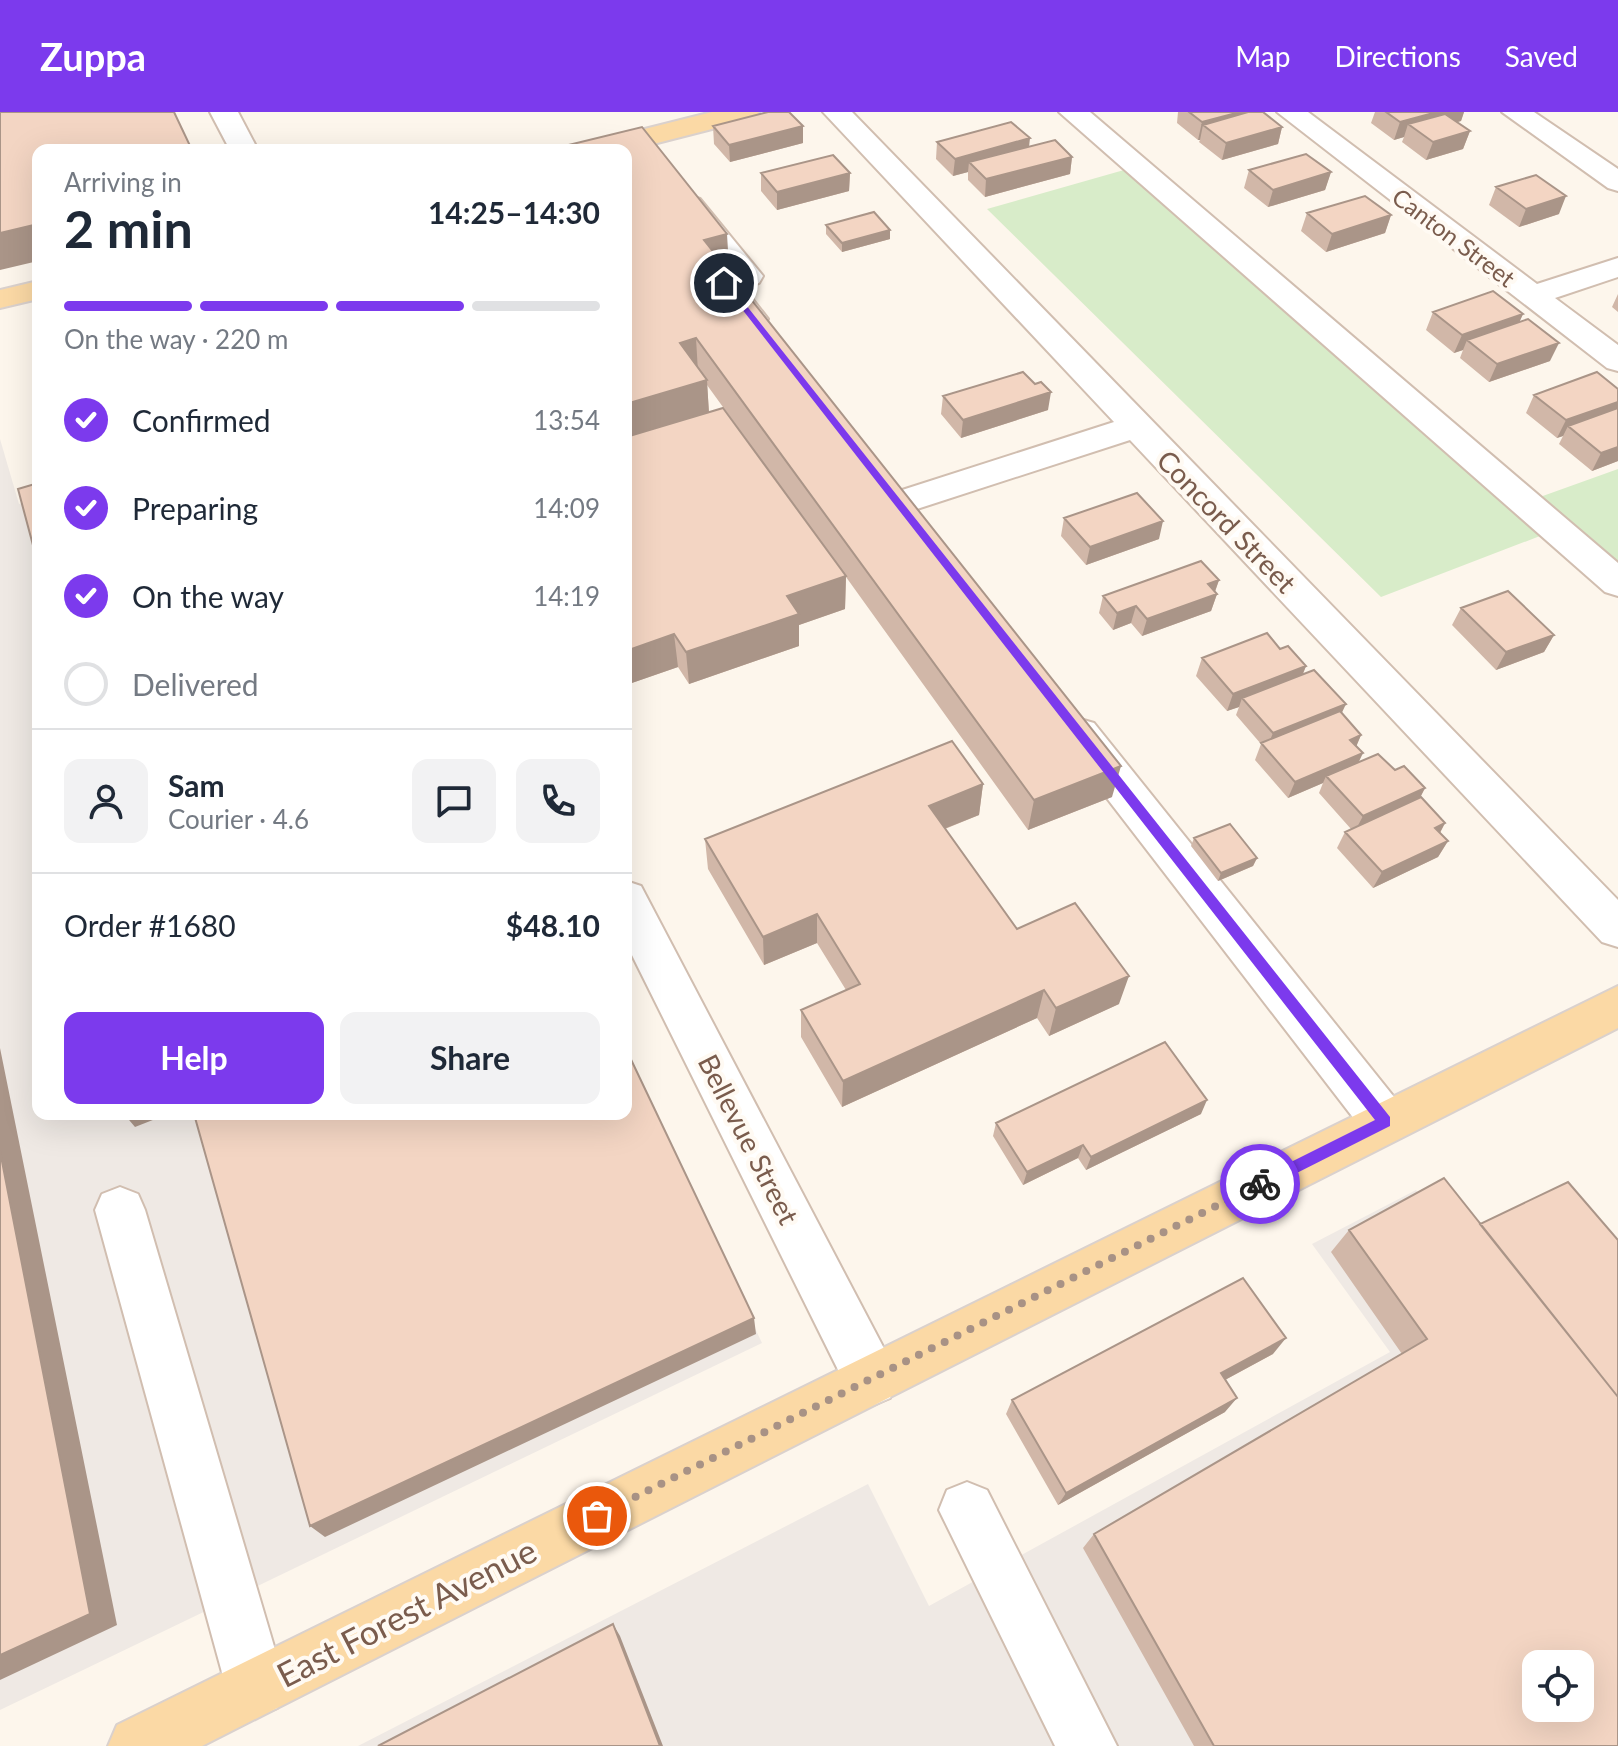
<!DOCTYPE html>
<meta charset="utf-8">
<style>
:root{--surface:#fff;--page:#f2f2f3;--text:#1f2937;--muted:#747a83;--line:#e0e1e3;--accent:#7c3aed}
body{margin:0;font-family:Lato,sans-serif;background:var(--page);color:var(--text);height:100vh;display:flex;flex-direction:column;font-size:30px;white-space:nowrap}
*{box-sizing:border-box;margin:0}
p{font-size:26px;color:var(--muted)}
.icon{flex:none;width:44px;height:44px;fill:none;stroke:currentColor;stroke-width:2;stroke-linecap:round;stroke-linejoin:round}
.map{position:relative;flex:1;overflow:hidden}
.side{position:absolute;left:32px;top:32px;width:600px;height:976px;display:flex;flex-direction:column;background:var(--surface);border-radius:16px;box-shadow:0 8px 32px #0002}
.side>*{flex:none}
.controls{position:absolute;left:1522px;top:1538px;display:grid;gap:16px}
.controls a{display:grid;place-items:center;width:72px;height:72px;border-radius:16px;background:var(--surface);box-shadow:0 8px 32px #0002;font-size:40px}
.pin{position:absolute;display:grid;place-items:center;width:68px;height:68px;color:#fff;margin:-34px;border:4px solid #fff;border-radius:50%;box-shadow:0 2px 8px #0007}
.courier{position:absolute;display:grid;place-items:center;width:80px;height:80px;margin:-40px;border:6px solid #7c3aed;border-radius:50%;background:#fff;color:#222;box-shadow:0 2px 10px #0007}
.overview em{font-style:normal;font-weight:700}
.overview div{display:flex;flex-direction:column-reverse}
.overview{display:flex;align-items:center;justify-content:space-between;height:136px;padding:0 32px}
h1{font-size:52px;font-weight:700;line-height:60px}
.bar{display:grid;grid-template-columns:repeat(4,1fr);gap:12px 8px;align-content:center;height:96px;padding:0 32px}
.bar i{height:10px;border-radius:6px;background:var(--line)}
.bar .active{background:var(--accent)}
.bar p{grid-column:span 4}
.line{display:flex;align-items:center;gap:20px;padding:0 32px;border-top:2px solid var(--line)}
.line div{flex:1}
.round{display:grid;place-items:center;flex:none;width:84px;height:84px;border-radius:16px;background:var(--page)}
ol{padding:0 32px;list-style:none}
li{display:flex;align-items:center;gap:24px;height:88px}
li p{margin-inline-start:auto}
li .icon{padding:8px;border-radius:50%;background:var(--accent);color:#fff;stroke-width:4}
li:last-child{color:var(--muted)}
li i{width:44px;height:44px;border:4px solid var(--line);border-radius:50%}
.action{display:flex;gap:16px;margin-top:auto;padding:16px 32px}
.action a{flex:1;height:92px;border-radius:16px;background:var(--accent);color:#fff;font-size:32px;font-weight:700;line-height:92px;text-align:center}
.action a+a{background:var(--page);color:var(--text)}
header{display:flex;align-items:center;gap:48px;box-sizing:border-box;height:112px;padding:0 40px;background:var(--accent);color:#fff}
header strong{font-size:38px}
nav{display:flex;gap:44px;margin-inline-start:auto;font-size:28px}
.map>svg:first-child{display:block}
</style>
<header>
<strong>Zuppa</strong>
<nav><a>Map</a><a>Directions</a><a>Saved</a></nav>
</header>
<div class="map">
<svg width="1618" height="1634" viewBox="0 0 1618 1634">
<rect width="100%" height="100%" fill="#fdf6ec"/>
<path fill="#efe9e4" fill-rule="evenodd" d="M 0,327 L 19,392 L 38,387 L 38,1002 L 626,1002 L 626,947 L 762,1231 L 0,1598 Z
M 1416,1078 L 1618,1334 L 1618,1634 L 358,1634 L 868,1372 L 929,1494 L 1390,1240 L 1312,1132 ZM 1536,1552 L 1580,1552 L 1580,1596 L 1536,1596 Z"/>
<path fill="#d8ecc9" d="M 1124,58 L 1540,424 L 1381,485 L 987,97 Z
M 1618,357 L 1618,454 L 1540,385 Z"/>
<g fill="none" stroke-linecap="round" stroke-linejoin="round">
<defs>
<path id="minor" d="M 210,0 L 238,0 L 258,38 L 230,38 Z
M 823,0 L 852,0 L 1618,788 L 1618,835 L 1602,830 L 1130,328 L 920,396 L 908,400 L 896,396 L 890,388 L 896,380 L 1114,310 Z
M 1059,0 L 1090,0 L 1618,451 L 1618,484 L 1605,480 Z
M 1277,0 L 1308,0 L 1537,172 L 1618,146 L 1618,165 L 1555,186 L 1618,233 L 1618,259 L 1607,256 Z
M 1502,0 L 1534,0 L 1618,57 L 1618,79 L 1608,76 Z
M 690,84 L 700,87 L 763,164 L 759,171 L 743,175 L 768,207 L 763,214 L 741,214 L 709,171 L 713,164 L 729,160 L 675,93 L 680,87 Z
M 1080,607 L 1094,611 L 1402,995 L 1409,1010 L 1402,1025 L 1385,1032 L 1368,1025 L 1066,633 L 1060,622 L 1066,611 Z
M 626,769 L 641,774 L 890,1248 L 898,1267 L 890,1286 L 871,1294 L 852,1286 L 626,831 Z
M 120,1075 L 138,1082 L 145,1098 L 286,1575 L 277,1596 L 256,1605 L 235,1596 L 226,1575 L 95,1098 L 102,1082 Z
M 967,1370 L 987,1378 L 1117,1634 L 1055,1634 L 939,1398 L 947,1378 Z"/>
<path id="major" d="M 712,0 L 759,0 L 755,6 L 626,39 L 581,38 L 585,32 Z
M 38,169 L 38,187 L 0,196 L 0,178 Z
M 1618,874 L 1618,916 L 202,1634 L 108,1634 L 117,1613 Z"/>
</defs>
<use href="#minor" stroke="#d1beb0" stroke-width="4"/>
<use href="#major" stroke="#dad1cd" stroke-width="4"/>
<use href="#minor" fill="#fff" fill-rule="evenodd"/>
<use href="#major" fill="#fbd9a5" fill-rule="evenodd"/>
</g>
<path fill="#d1b7a8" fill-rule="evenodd" d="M 1178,0 L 1263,0 L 1282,15 L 1278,32 L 1222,48 L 1199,30 L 1200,28 L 1198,28 L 1177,11 Z
M 1375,0 L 1464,0 L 1461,9 L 1457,10 L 1470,19 L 1463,37 L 1426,48 L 1402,30 L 1404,25 L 1394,28 L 1371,11 Z
M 713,14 L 803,31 L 730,50 L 714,32 Z
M 937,30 L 1029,35 L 1072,45 L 1070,62 L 985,85 L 968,68 L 968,60 L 953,64 L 936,47 Z
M 626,38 L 729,155 L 726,156 L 1112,685 L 1028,718 L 846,465 L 845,497 L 799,513 L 799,534 L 689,572 L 678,555 L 626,573 ZM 707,273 L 796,396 L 709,300 Z
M 1249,58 L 1331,60 L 1325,78 L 1268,95 L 1244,76 Z
M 761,61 L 850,61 L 849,79 L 777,98 L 761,79 Z
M 1496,75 L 1559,102 L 1519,115 L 1489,93 Z
M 1307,101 L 1391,103 L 1385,121 L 1326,140 L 1301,119 Z
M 826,113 L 890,118 L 890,127 L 842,140 L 826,122 Z
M 1618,182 L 1618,200 L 1612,195 Z
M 1433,200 L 1523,202 L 1519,210 L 1550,249 L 1489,270 L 1460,246 L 1463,238 L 1454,241 L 1426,218 Z
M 1035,272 L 1048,298 L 961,326 L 941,302 L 943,284 Z
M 1618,277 L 1618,349 L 1592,359 L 1559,332 L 1563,324 L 1557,326 L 1526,301 L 1534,283 Z
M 1064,406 L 1159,427 L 1086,453 L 1061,424 Z
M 1219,468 L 1215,480 L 1217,482 L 1211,499 L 1142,524 L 1131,511 L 1113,518 L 1099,501 L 1103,484 Z
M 1461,496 L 1554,523 L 1544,540 L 1496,558 L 1452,513 Z
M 1280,537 L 1306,554 L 1303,562 L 1361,623 L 1356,634 L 1359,650 L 1395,658 L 1425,676 L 1420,686 L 1445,711 L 1440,721 L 1448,729 L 1438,745 L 1373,776 L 1337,736 L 1345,720 L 1351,717 L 1319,681 L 1323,671 L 1288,686 L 1255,648 L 1261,632 L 1236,603 L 1239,595 L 1227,599 L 1196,564 L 1202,546 Z
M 983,672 L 979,703 L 945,717 L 1017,817 L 1119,892 L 1049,924 L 1037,906 L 842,995 L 801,925 L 801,898 L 846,878 L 817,831 L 764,853 L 708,757 L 705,727 Z
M 1194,726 L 1257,746 L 1253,754 L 1218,769 L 1191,734 Z
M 1201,1002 L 1086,1058 L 1078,1046 L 1023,1073 L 993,1024 L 996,1011 Z
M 1480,1112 L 1618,1634 L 1194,1634 L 1083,1436 L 1094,1422 L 1402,1242 L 1331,1140 L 1349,1118 Z
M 1273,1242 L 1225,1268 L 1225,1300 L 1058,1393 L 1006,1302 L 1012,1288 Z"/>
<path fill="#aa9588" d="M 1240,0 L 1257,0 L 1203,13 L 1200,28 L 1198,28 L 1202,10 Z
M 1437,0 L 1464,0 L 1461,9 L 1420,21 L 1408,12 L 1404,25 L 1394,28 L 1400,10 Z
M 803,14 L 803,31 L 730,50 L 729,33 Z
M 1282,15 L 1278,32 L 1222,48 L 1226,31 Z
M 1470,19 L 1463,37 L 1426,48 L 1433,30 Z
M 1030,26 L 1028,44 L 969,50 L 968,60 L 953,64 L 955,47 Z
M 1072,45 L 1070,62 L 985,85 L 986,67 Z
M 1331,60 L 1325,78 L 1268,95 L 1273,78 Z
M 850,61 L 849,79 L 777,98 L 777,80 Z
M 1566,84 L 1559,102 L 1519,115 L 1526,97 Z
M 1391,103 L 1385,121 L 1326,140 L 1332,122 Z
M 38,112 L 38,149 L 0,158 L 0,121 Z
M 890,118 L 890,127 L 842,140 L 842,131 Z
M 727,122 L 729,155 L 706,162 L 704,128 Z
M 1523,202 L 1515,220 L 1467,228 L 1463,238 L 1454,241 L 1462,223 Z
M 696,226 L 698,260 L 680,231 Z
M 1559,231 L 1550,249 L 1489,270 L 1497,252 Z
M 707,268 L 709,302 L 626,327 L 626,292 Z
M 1051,280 L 1048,298 L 961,326 L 963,308 Z
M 1618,290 L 1618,304 L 1568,314 L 1563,324 L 1557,326 L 1566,308 Z
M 1618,335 L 1618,349 L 1592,359 L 1601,341 Z
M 1163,409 L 1159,427 L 1086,453 L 1090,435 Z
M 846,464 L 845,497 L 799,513 L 799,534 L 689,572 L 686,540 L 787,484 Z
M 1219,468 L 1214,482 L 1217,482 L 1211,499 L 1142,524 L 1147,507 L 1208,472 Z
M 1136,494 L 1131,511 L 1113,518 L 1117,501 Z
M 674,522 L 678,555 L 626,573 L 626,539 Z
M 1554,523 L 1544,540 L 1496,558 L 1506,540 Z
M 1306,554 L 1299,571 L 1242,586 L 1239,595 L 1227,599 L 1233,582 Z
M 1346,592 L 1338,609 L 1266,638 L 1273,621 Z
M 1361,623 L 1354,640 L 1350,628 Z
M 1363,641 L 1355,658 L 1326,664 L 1323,671 L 1288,686 L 1295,670 Z
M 1121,654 L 1112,685 L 1028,718 L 1034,688 Z
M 983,672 L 979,703 L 926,724 L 929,694 Z
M 1425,676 L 1416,693 L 1354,721 L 1363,704 Z
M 1445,711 L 1436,728 L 1435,716 Z
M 1448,729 L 1438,745 L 1373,776 L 1382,760 Z
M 1257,746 L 1253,754 L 1218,769 L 1221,761 Z
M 817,802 L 817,831 L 764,853 L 763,825 Z
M 1129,864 L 1119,892 L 1049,924 L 1056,896 Z
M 1044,878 L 1037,906 L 842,995 L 843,969 Z
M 0,936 L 117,1513 L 0,1568 Z
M 1207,988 L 1201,1002 L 1086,1058 L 1091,1045 Z
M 124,1002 L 168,1002 L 135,1015 Z
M 1083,1033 L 1078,1046 L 1023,1073 L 1027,1060 Z
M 754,1206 L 756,1222 L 325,1425 L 310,1414 Z
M 1286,1226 L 1273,1242 L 1210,1276 L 1221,1261 Z
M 1237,1286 L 1225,1300 L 1058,1393 L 1066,1381 Z
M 613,1512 L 620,1524 L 663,1634 L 660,1634 Z"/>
<path fill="#f3d5c3" stroke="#aa9588" stroke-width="2" fill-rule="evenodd" d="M 0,0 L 174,0 L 192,38 L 38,38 L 38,112 L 0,121 Z
M 768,0 L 789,0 L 803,14 L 729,33 L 713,14 Z
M 1189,0 L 1240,0 L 1202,10 Z
M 1248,0 L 1263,0 L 1282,15 L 1226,31 L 1203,13 Z
M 1386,0 L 1437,0 L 1400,10 Z
M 1445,2 L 1470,19 L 1433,30 L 1408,12 Z
M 1011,10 L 1030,26 L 955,47 L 937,30 Z
M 642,15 L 727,122 L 704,128 L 1121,654 L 1034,688 L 696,226 L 680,231 L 707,268 L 626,292 L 626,38 L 548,38 Z
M 1055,28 L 1072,45 L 986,67 L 969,50 Z
M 1306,42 L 1331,60 L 1273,78 L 1249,58 Z
M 833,43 L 850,61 L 777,80 L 761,61 Z
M 1536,63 L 1566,84 L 1526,97 L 1496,75 Z
M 1365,84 L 1391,103 L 1332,122 L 1307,101 Z
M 874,100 L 890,118 L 842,131 L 826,113 Z
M 1493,179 L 1523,202 L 1462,223 L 1433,200 Z
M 1528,207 L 1559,231 L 1497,252 L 1467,228 Z
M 1023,260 L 1035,272 L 1041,270 L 1051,280 L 963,308 L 943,284 Z
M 1597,260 L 1618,277 L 1618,290 L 1566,308 L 1534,283 Z
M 723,296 L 846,464 L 787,484 L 799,502 L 686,540 L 674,522 L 626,539 L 626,325 Z
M 1618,296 L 1618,335 L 1601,341 L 1568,314 Z
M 38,371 L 38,452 L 18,377 Z
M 1137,381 L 1163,409 L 1090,435 L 1064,406 Z
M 1201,449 L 1219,468 L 1208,472 L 1217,482 L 1147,507 L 1136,494 L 1117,501 L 1103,484 Z
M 1508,479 L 1554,523 L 1506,540 L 1461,496 Z
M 1267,521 L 1280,537 L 1288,534 L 1306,554 L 1233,582 L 1202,546 Z
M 1314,558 L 1346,592 L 1273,621 L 1242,586 Z
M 1340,599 L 1361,623 L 1350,628 L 1363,641 L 1295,670 L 1261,631 Z
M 952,629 L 983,672 L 929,694 L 1017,817 L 1075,791 L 1129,864 L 1056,896 L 1044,878 L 843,969 L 801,898 L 860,872 L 817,802 L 763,825 L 705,727 Z
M 1378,642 L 1395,658 L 1404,654 L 1425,676 L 1363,704 L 1326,664 Z
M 1421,685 L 1445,711 L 1435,716 L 1448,729 L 1382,760 L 1345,720 Z
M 1230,712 L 1257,746 L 1221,761 L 1194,726 Z
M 1165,930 L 1207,988 L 1091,1045 L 1083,1033 L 1027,1060 L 996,1011 Z
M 626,937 L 754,1206 L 310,1414 L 194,1002 L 626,1002 Z
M 0,1039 L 90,1502 L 0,1543 Z
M 1444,1066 L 1618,1285 L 1618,1634 L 1214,1634 L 1094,1422 L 1427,1227 L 1349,1118 ZM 1536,1552 L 1580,1552 L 1580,1596 L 1536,1596 Z
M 1568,1070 L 1618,1128 L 1618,1285 L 1480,1112 Z
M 1243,1166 L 1286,1226 L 1221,1261 L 1237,1286 L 1066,1381 L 1012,1288 Z
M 613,1512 L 660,1634 L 378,1634 Z"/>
<path fill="#7c3aed" d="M 720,169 L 727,169 L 1390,1005 L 1390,1014 L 1265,1077 L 1255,1077 L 1255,1068 L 1375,1008 Z"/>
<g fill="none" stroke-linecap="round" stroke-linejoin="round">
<path stroke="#a89285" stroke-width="8" stroke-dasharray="0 14.4" d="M 597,1404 L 1260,1072"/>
</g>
<g text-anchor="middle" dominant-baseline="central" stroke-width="8" stroke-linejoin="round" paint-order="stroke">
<g font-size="24" fill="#7a5c4d" stroke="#fffaf3">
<text transform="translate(1454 125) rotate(37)">Canton Street</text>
</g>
<g font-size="28" fill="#7a5c4d" stroke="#fffaf3">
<text transform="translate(1227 409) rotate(46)">Concord Street</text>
<text transform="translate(749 1027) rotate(63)">Bellevue Street</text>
</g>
<g font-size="34" fill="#7a5c4d" stroke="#fffaf3">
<text transform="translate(406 1500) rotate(-27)">East Forest Avenue</text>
</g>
</g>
</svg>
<div class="controls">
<a><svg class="icon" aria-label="locate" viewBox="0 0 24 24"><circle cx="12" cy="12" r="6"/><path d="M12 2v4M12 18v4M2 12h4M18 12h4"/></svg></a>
</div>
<div class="pin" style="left:597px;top:1404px;background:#ea580c"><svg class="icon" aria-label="bag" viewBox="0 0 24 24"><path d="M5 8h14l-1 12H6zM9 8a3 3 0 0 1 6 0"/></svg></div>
<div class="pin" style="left:724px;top:171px;background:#1f2937"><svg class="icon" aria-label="home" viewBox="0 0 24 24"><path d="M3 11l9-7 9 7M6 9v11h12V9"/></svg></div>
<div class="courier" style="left:1260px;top:1072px"><svg class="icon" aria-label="bike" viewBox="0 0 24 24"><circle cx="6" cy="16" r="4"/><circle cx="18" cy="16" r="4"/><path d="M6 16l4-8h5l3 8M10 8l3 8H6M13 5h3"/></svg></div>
<section class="side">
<div class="overview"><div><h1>2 min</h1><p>Arriving in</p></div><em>14:25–14:30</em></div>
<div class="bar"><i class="active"></i><i class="active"></i><i class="active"></i><i></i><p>On the way · 220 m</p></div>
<ol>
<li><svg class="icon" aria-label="check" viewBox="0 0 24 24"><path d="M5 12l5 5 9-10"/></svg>Confirmed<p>13:54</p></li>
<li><svg class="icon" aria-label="check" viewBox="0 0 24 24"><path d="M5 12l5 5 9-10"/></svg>Preparing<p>14:09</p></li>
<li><svg class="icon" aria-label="check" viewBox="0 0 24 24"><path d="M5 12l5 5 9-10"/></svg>On the way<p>14:19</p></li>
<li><i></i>Delivered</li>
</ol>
<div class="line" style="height:144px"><a class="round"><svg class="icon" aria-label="person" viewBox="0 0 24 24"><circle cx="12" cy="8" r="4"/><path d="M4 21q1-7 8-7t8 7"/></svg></a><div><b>Sam</b><p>Courier · 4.6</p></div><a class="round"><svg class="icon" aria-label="chat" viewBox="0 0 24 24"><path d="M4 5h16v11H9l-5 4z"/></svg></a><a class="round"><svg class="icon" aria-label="phone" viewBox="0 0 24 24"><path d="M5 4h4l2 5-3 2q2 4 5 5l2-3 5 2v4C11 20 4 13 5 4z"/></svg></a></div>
<div class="line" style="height:104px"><div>Order #1680</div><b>$48.10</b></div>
<div class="action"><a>Help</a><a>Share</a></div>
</section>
</div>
